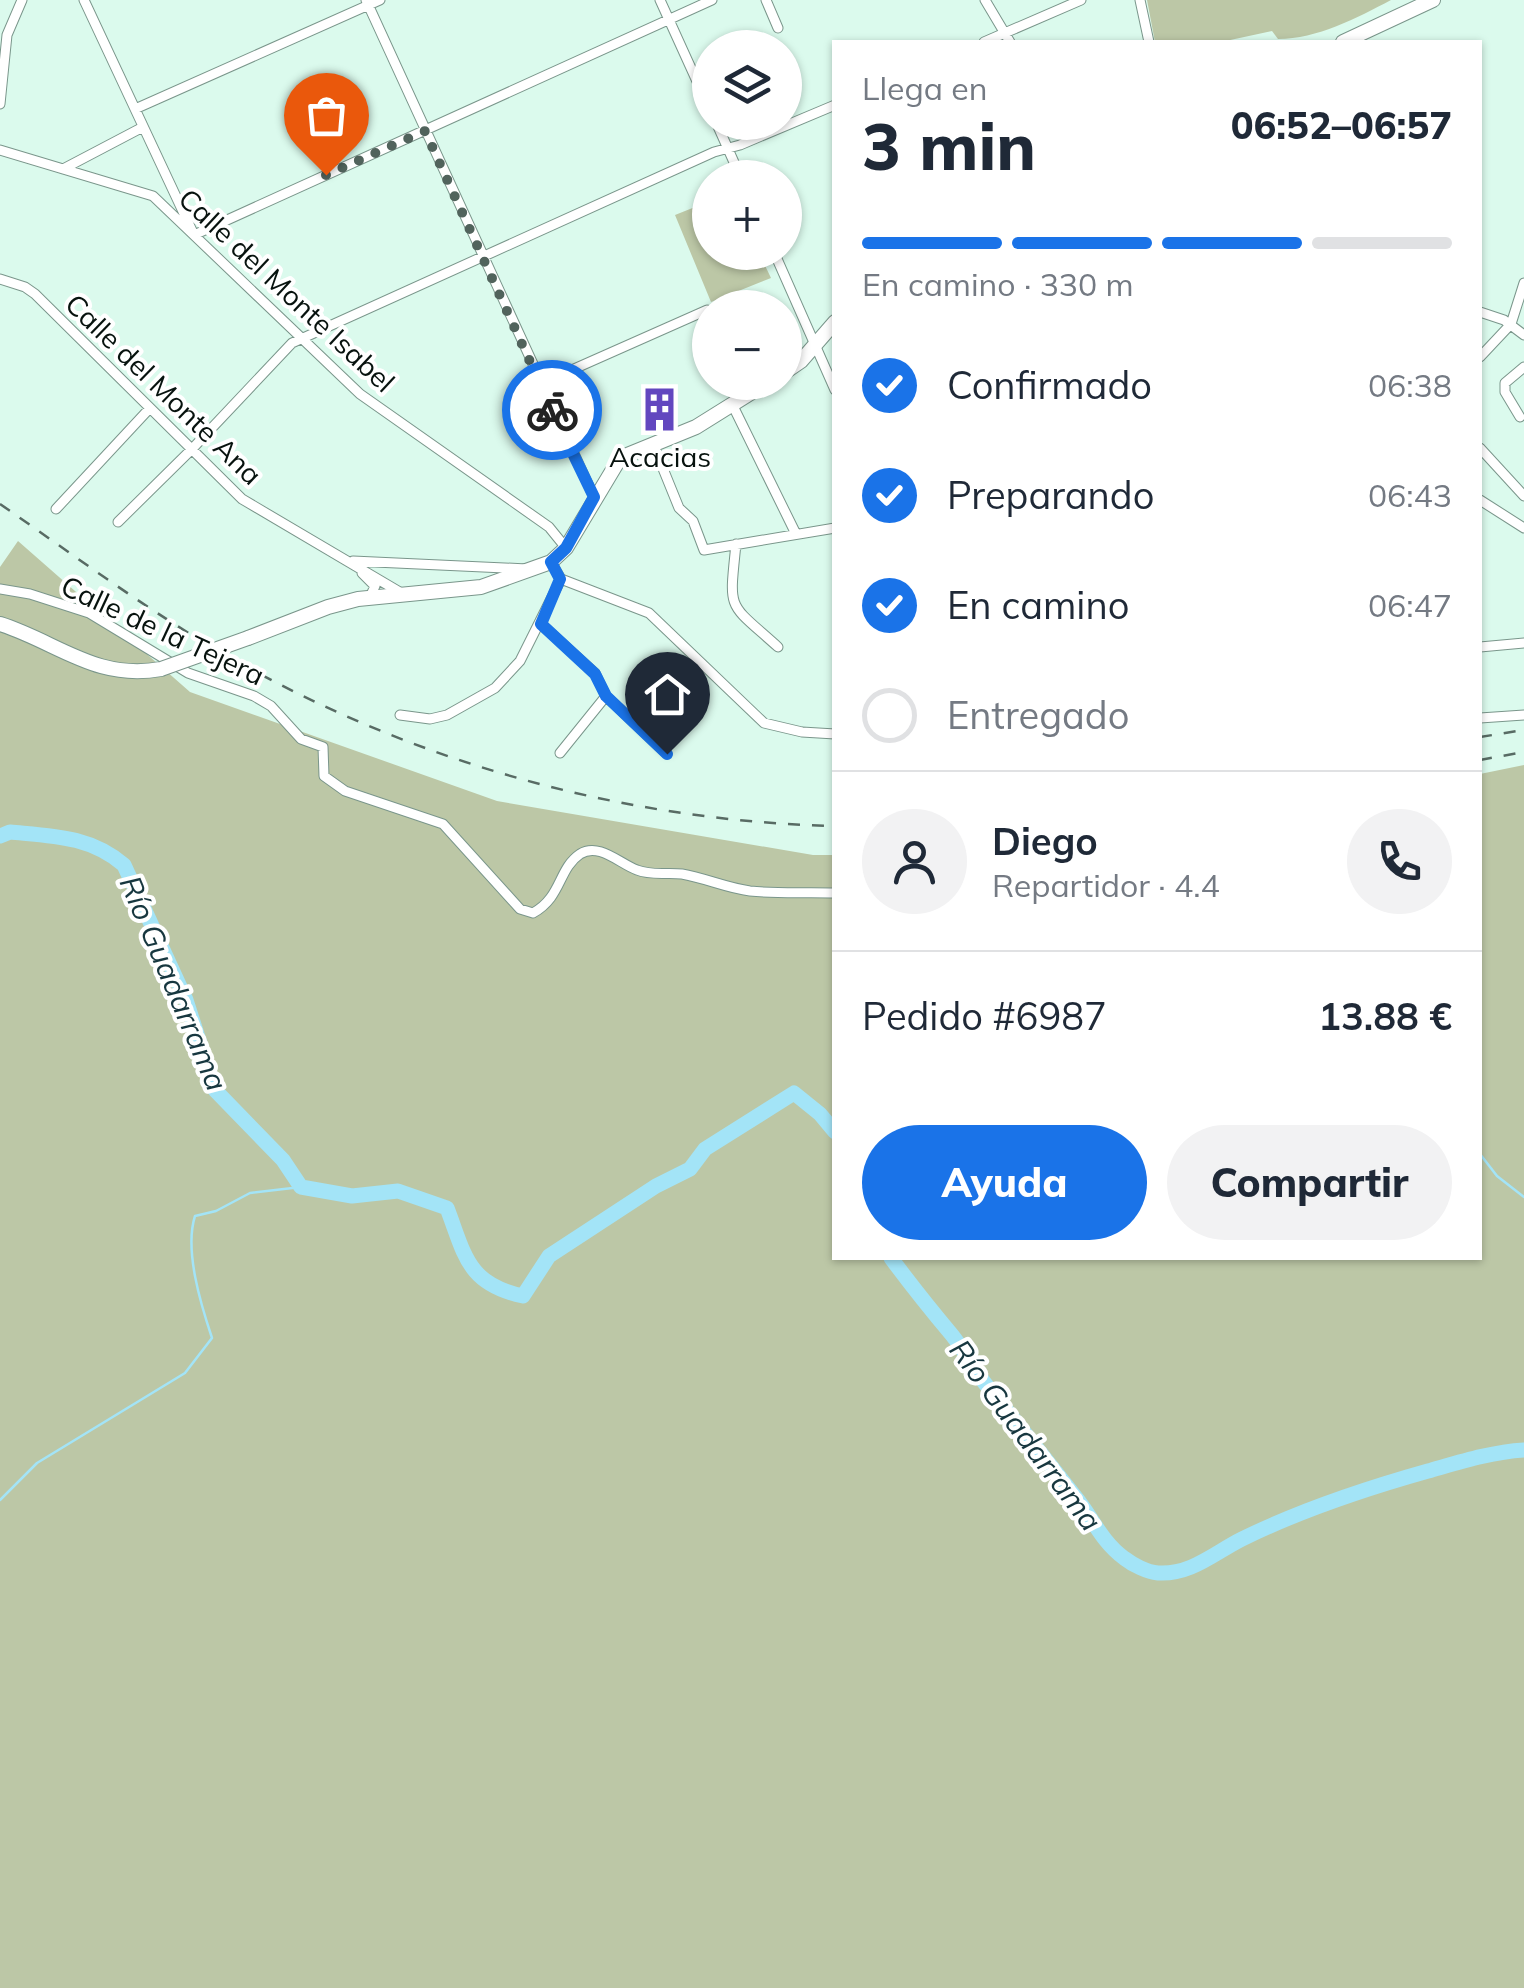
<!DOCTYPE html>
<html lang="es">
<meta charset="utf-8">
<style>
:root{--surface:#fff;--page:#f2f2f3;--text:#1f2937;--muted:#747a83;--line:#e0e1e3;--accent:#1a73e8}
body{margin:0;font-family:Mulish,sans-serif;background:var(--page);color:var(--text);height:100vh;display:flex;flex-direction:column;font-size:38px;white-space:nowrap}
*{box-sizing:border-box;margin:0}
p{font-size:32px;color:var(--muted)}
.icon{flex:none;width:55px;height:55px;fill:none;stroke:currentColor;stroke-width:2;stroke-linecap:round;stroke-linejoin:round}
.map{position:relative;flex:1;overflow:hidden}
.panel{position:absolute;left:832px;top:40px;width:650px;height:1220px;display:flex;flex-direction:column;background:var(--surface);border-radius:0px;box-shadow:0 2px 8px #0004}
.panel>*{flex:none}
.fabs{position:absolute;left:692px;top:30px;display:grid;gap:20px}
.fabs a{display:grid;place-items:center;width:110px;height:110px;border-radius:50%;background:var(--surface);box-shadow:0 2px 8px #0004;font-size:50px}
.pin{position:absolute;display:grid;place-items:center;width:85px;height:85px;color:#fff;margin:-102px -42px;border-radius:50% 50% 50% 0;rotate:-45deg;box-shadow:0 0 10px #0007}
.pin .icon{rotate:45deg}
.courier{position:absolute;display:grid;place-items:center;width:100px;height:100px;margin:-50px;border:8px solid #1a73e8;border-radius:50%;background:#fff;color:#222;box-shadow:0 2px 12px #0007}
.headline em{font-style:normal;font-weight:800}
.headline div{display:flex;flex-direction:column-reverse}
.headline{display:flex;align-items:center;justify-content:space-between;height:170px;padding:0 30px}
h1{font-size:65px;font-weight:800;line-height:75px}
.bar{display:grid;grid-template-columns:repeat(4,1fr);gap:15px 10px;align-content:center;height:120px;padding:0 30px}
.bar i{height:12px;border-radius:8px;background:var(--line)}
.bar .selected{background:var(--accent)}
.bar p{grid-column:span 4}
.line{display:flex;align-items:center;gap:25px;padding:0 30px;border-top:2px solid var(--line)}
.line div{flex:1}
.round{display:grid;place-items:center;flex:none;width:105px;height:105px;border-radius:52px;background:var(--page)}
ol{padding:0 30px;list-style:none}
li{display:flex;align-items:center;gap:30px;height:110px}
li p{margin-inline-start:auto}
li .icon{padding:10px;border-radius:50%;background:var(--accent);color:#fff;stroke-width:4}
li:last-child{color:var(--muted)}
li i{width:55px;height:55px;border:5px solid var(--line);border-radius:50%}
.action{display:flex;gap:20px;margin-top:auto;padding:20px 30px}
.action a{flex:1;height:115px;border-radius:60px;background:var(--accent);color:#fff;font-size:40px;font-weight:800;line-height:115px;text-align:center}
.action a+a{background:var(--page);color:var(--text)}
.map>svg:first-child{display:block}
</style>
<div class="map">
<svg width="1524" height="1988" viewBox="0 0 1524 1988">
<rect width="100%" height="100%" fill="#dbfaed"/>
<path fill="#bcc7a6" d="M 1147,0 L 1391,0 C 1357,18 1317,39 1278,39 L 1272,31 L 1221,42 L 1155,42 Z
M 710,201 L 710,252 L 759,253 L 771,278 L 711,302 L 675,215 Z
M 18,541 L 190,692 L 497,801 L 813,855 L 835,855 L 835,1258 L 1480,1258 L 1480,774 L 1524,765 L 1524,1988 L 0,1988 L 0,567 Z"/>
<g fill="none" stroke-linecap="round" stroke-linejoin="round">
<path stroke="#a3e4f7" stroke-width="2.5" d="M 1480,1154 L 1497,1176 L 1524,1197
M 0,1500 L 37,1463 L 185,1373 L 212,1338 C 201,1305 184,1250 195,1216 L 216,1211 L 250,1193 L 301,1187"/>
<path stroke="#a3e4f7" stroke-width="15" d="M 0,836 L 10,832 C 53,836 90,836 124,865 L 186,1000 L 215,1090 L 283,1160 L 301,1187 L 352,1196 L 398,1191 L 447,1208 C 465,1255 467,1284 523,1296 L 549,1256 L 656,1186 L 690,1169 L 705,1149 L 794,1093 L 820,1114 L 835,1132
M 891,1258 C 911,1285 931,1310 952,1335 C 965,1351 974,1370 987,1386 C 1017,1423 1047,1461 1077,1499 C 1093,1519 1102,1542 1124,1558 C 1133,1565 1147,1572 1158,1573 C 1191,1575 1214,1553 1242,1539 C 1301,1510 1364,1489 1428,1471 C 1460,1462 1491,1452 1524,1450"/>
<defs>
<path id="minor" d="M 84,0 L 194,235 L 712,0
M 366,0 L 594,497
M 660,0 L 710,110
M 766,0 L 778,28
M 985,0 L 1010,42
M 1140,0 L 1149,42
M 984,42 L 1081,0
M 0,104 L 7,35 L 22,0
M 135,109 L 380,0
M 716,122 L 741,178
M 0,150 L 153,196 L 360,394 L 549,527 L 566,548
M 63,169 L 143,127
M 774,252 L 835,390
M 0,279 L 25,287 L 35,294 L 242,499 L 403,594
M 1480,312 L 1504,320 L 1524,335
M 1480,357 L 1511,324 L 1524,283
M 540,384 L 707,310
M 733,406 L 796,534
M 1520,417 L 1505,392 L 1505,383 L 1524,367
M 653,444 L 679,508 L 693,521 L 704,550 L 835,528
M 1480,448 L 1524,496
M 1480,500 L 1524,528
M 56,509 L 150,408
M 118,522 L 192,449 L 292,343 L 714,152 L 740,145 L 835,105
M 736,544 C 729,613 727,601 778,647
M 353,561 L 527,569
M 551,562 L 561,579 L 649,613 L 764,723 L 802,732 L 835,734
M 362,573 L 375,586 L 370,597
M 0,589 L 30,594 L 89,613 L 188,673 L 254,696 L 271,706 L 301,739 L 323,747 L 324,776 L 345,791 L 443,824 L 520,909 L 533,913 C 562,897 558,869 580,854 C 599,842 620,864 637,870 C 652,876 667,872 682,874 C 705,878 727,888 750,891 C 778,894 807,892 835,893
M 541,624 L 595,673 L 606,696 L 667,754
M 1480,647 L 1524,643
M 400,715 L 430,719 L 447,715 L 495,688 L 520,661 L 561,579
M 1480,718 L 1524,715
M 560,753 L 606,696"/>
<path id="secondary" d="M 1343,42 L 1433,0
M 785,372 L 801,361 L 835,322
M 0,624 C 57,642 96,681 161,669
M 248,638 L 328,607 L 358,599 L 481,587 L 551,562 L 566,548 L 620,458 L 696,427 L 768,382"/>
</defs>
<use href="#minor" stroke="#7a968b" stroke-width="11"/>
<use href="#secondary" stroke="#7a968b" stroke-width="16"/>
<use href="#minor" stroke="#fff" stroke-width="9"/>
<use href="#secondary" stroke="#fff" stroke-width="14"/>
<path stroke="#586b64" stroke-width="2.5" stroke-dasharray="12 12" stroke-linecap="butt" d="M 0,504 C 81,560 160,620 247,667 C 427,766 629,821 835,826
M 1480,737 L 1524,730
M 1480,760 L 1524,752"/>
<defs>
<path id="secondary-bridge" d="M 161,669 L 248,638"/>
</defs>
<use href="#secondary-bridge" stroke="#7a968b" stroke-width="16" stroke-linecap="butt"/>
<use href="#secondary-bridge" stroke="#fff" stroke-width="14"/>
</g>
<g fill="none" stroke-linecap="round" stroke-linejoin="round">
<path stroke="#51635c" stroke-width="10" stroke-dasharray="0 18" d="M 326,175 L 425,131 L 552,410"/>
<path stroke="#1a73e8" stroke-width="12" d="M 552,410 L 594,497 L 566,548 L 551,562 L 560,579 L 541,624 L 595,674 L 606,696 L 667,754"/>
</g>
<defs>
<symbol id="building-bare" viewBox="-9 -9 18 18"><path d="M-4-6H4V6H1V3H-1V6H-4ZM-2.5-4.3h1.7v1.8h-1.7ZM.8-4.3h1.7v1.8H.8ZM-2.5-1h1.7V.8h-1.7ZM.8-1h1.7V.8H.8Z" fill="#6247bf" stroke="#fff" stroke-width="2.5" paint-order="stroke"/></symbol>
</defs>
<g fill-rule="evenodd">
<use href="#building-bare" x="628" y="378" width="63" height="63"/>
</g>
<g text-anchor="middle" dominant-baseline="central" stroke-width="8" stroke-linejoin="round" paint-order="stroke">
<g font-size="28" fill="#07120e" stroke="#fff">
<text transform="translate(287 290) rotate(43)">Calle del Monte Isabel</text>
<text transform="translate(164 389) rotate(44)">Calle del Monte Ana</text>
<text transform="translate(163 630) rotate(25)">Calle de la Tejera</text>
</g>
<g font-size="28" fill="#07120e" stroke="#fff">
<text x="660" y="456">Acacias</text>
</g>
<g font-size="30" font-style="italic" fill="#17373f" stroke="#fff">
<text transform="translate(174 983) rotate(67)">Río Guadarrama</text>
<text transform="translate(1026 1435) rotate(53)">Río Guadarrama</text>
</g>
</g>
</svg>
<div class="fabs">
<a><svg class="icon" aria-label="layers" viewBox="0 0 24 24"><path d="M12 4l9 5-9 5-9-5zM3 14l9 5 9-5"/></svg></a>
<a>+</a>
<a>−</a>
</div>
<div class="pin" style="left:326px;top:175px;background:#ea580c"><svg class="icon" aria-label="bag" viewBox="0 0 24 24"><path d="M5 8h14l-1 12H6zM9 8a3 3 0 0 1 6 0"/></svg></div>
<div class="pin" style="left:667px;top:754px;background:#1f2937"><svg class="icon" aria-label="home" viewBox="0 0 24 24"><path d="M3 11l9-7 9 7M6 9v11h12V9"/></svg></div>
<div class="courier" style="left:552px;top:410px"><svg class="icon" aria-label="bike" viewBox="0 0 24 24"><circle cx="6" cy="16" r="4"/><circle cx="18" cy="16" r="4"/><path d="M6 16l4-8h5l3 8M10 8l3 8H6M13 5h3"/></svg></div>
<section class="panel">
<div class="headline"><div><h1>3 min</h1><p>Llega en</p></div><em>06:52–06:57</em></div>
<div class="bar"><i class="selected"></i><i class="selected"></i><i class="selected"></i><i></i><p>En camino · 330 m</p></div>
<ol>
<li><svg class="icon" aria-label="check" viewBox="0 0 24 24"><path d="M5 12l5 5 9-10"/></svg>Confirmado<p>06:38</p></li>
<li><svg class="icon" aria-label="check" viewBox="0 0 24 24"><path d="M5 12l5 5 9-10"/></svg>Preparando<p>06:43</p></li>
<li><svg class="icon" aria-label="check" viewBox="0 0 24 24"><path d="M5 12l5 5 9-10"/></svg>En camino<p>06:47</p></li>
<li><i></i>Entregado</li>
</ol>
<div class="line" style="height:180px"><a class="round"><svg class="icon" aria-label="person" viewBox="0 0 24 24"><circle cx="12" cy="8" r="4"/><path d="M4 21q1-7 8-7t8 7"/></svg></a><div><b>Diego</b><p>Repartidor · 4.4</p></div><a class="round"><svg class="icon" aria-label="phone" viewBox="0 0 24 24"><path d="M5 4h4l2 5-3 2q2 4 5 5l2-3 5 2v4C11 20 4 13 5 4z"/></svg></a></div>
<div class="line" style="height:130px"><div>Pedido #6987</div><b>13.88 €</b></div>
<div class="action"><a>Ayuda</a><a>Compartir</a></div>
</section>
</div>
